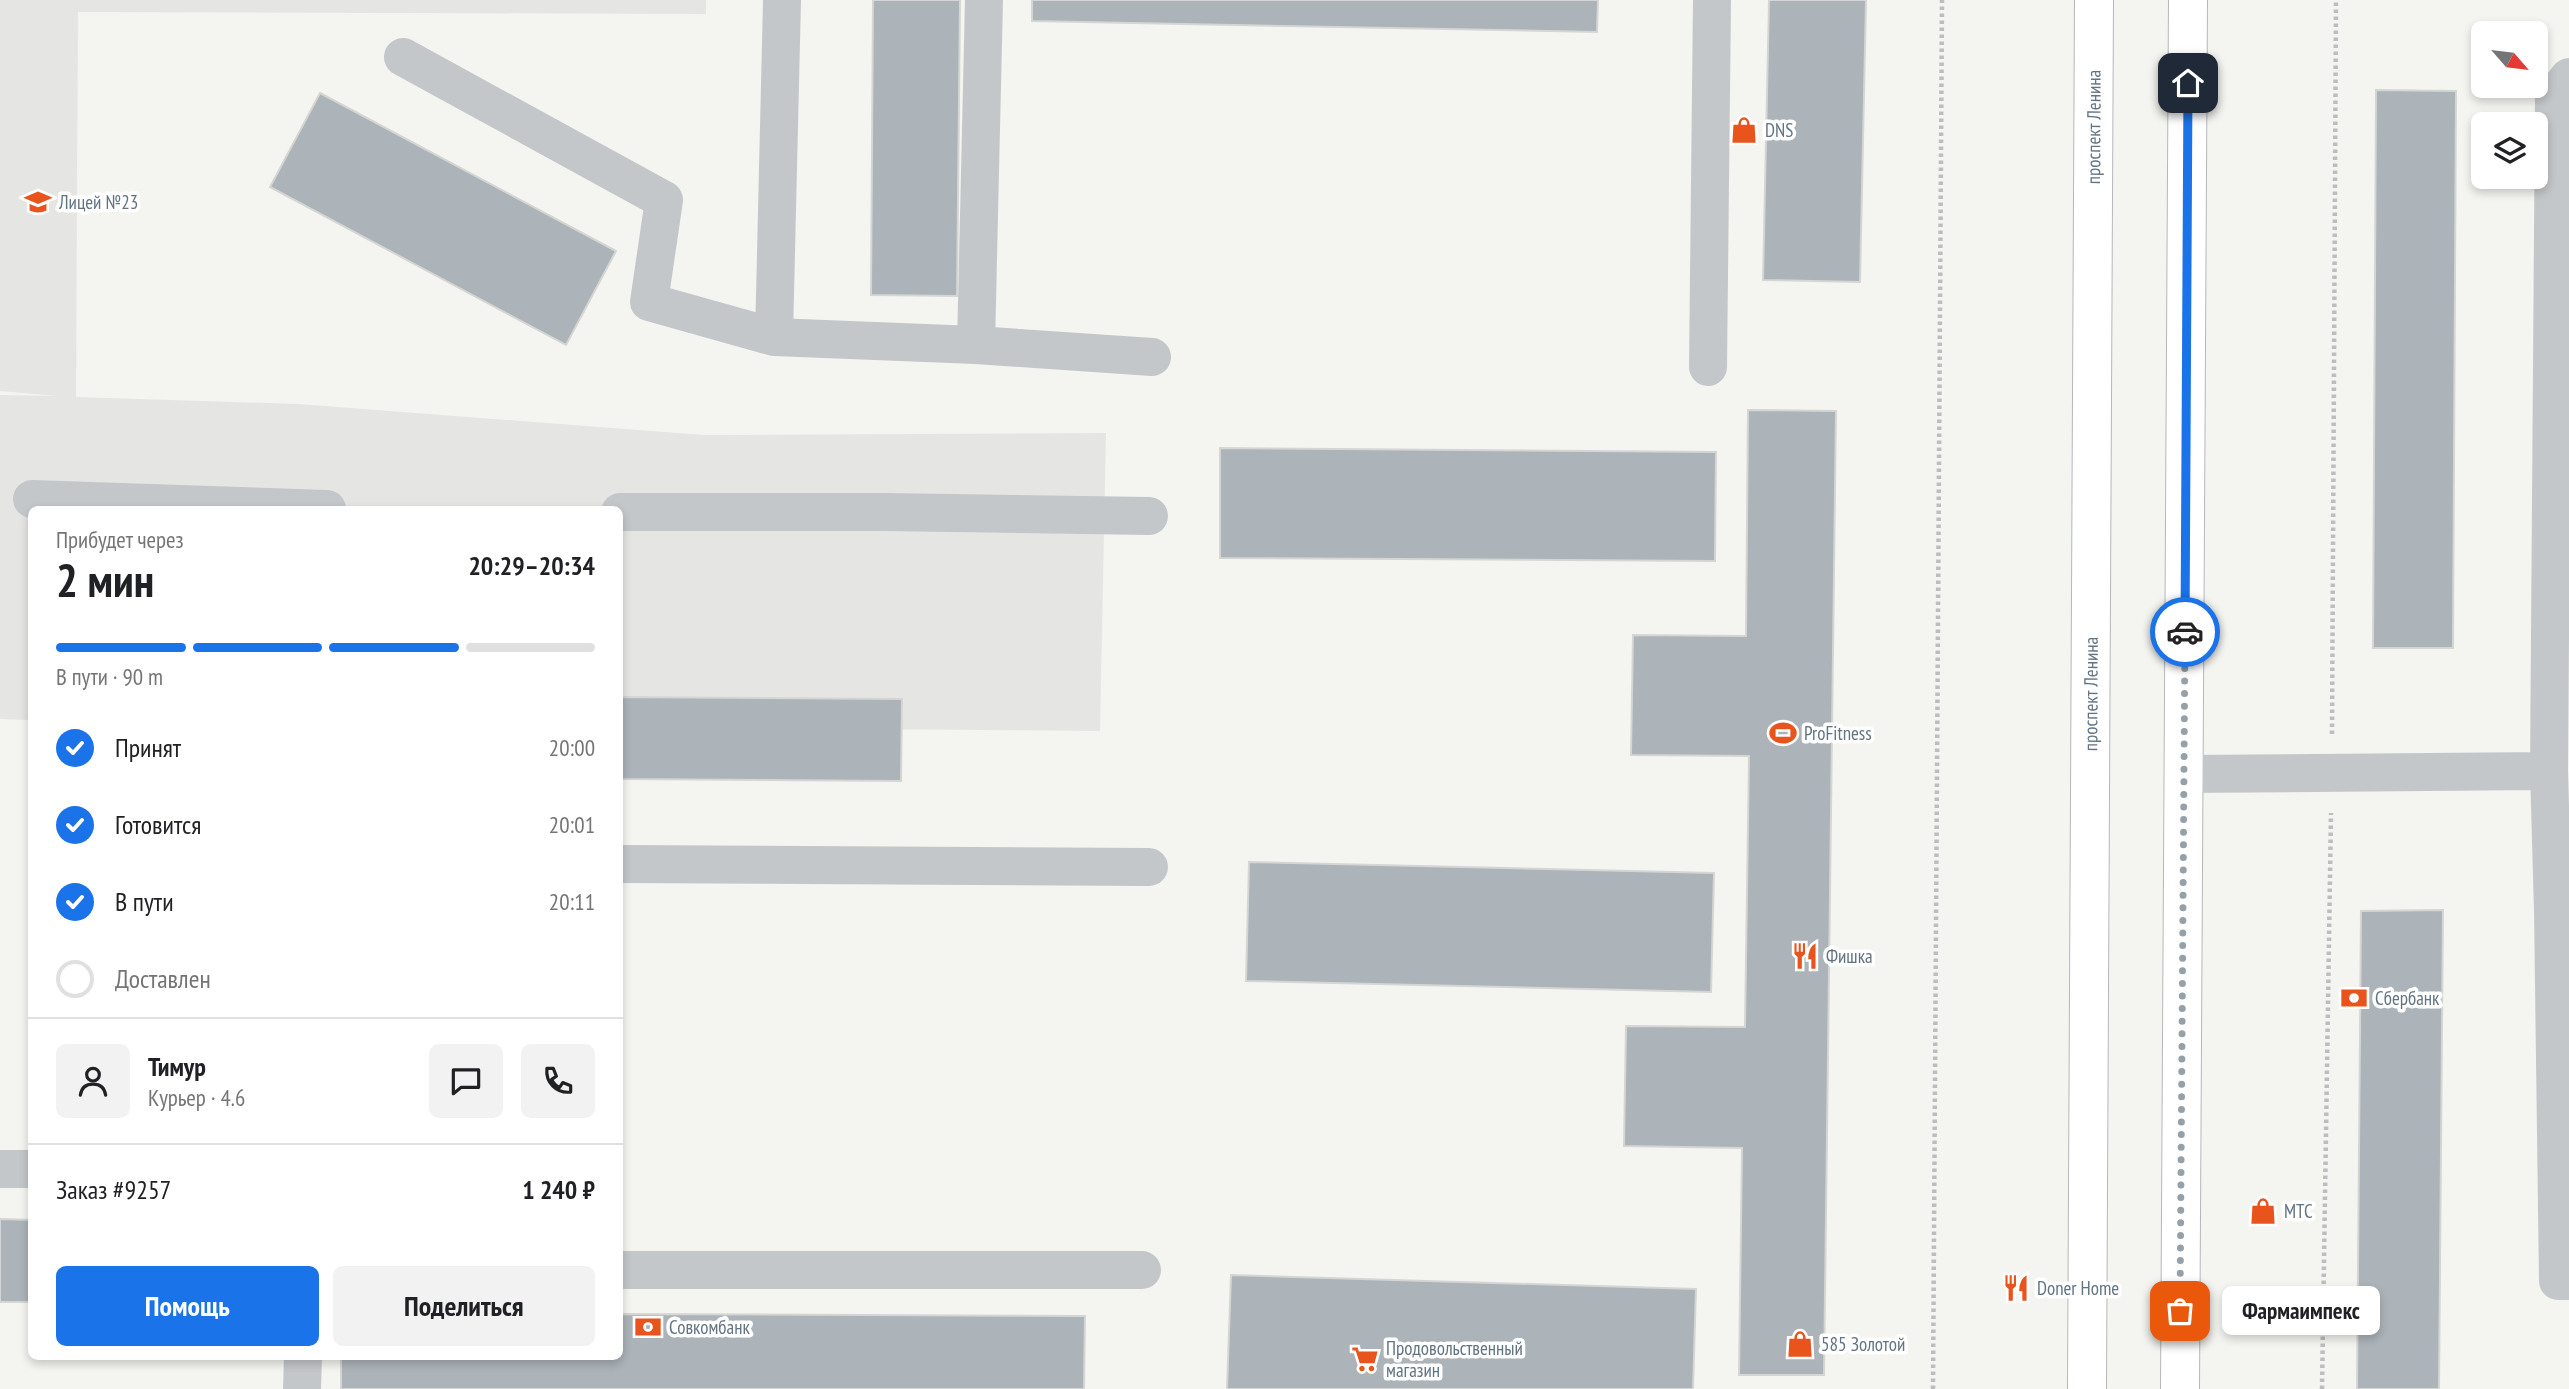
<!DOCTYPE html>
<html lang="ru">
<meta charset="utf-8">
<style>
:root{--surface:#fff;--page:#f2f2f2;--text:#202124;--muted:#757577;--line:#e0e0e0;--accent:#1a73e8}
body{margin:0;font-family:"PT Sans Narrow",sans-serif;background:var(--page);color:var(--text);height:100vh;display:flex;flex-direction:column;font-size:26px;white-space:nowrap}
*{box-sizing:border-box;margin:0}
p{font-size:23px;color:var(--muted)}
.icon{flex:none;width:38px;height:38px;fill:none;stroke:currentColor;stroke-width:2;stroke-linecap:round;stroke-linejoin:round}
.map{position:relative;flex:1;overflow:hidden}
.panel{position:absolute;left:28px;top:506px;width:595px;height:854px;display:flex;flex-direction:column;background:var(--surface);border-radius:10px;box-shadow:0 4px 10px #0003}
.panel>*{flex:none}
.needle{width:46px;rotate:118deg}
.fabs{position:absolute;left:2471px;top:21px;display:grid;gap:14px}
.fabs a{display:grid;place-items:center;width:77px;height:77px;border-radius:10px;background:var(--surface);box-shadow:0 4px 10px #0003;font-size:35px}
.pin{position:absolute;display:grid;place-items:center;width:60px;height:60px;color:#fff;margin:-30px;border-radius:14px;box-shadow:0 4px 10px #0006}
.courier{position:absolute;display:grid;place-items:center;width:70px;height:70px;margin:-35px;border:5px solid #1a73e8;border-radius:50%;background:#fff;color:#222;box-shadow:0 2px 9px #0007}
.bubble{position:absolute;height:49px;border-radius:10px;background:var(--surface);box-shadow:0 4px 10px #0003;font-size:23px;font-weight:800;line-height:49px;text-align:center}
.head em{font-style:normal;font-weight:800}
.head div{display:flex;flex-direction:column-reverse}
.head{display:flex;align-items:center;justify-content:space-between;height:119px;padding:0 28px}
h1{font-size:46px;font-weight:800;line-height:52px}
.bar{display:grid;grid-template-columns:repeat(4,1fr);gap:10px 7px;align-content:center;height:84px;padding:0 28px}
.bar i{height:9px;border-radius:5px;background:var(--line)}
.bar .active{background:var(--accent)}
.bar p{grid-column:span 4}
.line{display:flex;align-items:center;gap:18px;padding:0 28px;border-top:2px solid var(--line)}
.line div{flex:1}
.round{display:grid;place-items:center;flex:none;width:74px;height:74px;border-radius:10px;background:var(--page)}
ol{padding:0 28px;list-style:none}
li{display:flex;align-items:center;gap:21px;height:77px}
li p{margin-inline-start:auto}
li .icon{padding:7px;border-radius:50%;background:var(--accent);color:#fff;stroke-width:4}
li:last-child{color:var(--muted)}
li i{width:38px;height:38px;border:4px solid var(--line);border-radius:50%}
.button{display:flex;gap:14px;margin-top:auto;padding:14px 28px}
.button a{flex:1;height:80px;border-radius:10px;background:var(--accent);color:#fff;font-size:28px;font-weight:800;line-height:80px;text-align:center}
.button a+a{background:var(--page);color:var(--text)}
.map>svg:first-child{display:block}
</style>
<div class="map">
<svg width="2569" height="1389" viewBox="0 0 2569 1389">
<rect width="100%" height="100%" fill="#f4f5f0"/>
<path fill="#e5e6e4" d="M 0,0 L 706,0 L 706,14 L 78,12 L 76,397 L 298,404 L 704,435 L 1106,433 L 1100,731 L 620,727 L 620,509 L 32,509 L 31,720 L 0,719 L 0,395 L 57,396 L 0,391 Z"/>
<path fill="#acb3b9" stroke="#d5d6d3" stroke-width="2" d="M 873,0 L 960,0 L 957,296 L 871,295 Z
M 1032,0 L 1598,0 L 1597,32 L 1032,21 Z
M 1769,0 L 1866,0 L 1860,282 L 1763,280 Z
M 2376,90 L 2456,91 L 2453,648 L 2373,648 Z
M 320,93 L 616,251 L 566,345 L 270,187 Z
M 1748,410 L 1836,411 L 1824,1375 L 1739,1375 L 1742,1148 L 1624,1146 L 1626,1026 L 1745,1027 L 1749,756 L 1631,755 L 1633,635 L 1746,636 Z
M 1220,448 L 1716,452 L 1715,561 L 1220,558 Z
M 620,697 L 902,699 L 901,781 L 620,779 Z
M 1249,862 L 1714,873 L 1711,992 L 1246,981 Z
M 2443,910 L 2439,1389 L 2357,1389 L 2361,911 Z
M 0,1219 L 32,1220 L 32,1302 L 0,1302 Z
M 1231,1275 L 1696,1289 L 1693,1389 L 1227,1389 Z
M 620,1314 L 1085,1316 L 1084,1389 L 341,1389 L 341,1356 L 620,1356 Z"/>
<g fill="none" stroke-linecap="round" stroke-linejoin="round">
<defs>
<g id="major">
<path id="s1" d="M 2087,1389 L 2094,0"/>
<path d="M 2180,1389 L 2188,0"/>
</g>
</defs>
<use href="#major" stroke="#b4b8bc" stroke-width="40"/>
<path stroke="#bbbdbf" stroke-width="4.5" stroke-dasharray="3.5 3.5" stroke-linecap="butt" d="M 2332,734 L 2336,0
M 1933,1389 L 1942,0
M 2322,1389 L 2331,813"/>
<path stroke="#c4c7ca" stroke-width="38" d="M 782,0 L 774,337 L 976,345 L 984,0
M 403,57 L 664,200 L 649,302 L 774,337
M 976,345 L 1152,357
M 1708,367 L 1712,0
M 32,499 L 327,509
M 620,512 L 885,512 L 1149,516
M 2549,771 L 2553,911 L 2569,911
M 2184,774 L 2549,771 L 2554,96 L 2569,77
M 620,864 L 1149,867
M 2553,911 L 2558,1281 L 2569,1281
M 0,1169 L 32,1169
M 620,1270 L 1142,1270
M 302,1389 L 303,1356"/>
<use href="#major" stroke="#fff" stroke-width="38"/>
</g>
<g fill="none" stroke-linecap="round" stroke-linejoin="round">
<path stroke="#95a0a8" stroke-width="7" stroke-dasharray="0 12.6" d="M 2180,1311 L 2185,632"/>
<path stroke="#1a73e8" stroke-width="9" d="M 2185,632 L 2188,83"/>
</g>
<defs>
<symbol id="shop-bare" viewBox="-9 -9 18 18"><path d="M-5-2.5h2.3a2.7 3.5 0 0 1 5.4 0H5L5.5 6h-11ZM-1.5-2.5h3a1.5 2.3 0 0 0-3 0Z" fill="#e9541c" stroke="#fff" stroke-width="2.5" paint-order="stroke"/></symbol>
<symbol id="school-bare" viewBox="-9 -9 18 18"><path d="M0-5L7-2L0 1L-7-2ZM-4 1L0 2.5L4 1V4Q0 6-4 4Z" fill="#e9541c" stroke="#fff" stroke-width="2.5" paint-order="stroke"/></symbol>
<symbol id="stadium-bare" viewBox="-9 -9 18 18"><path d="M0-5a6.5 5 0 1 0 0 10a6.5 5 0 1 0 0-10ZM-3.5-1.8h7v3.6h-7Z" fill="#e9541c" stroke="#fff" stroke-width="2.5" paint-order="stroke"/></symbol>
<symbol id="restaurant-bare" viewBox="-9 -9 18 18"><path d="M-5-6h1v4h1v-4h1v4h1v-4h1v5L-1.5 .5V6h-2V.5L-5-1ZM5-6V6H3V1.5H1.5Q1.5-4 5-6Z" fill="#e9541c" stroke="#fff" stroke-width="2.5" paint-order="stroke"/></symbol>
<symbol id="bank-bare" viewBox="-9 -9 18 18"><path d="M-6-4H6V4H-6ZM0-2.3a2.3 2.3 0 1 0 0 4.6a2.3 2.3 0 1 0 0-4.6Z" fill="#e9541c" stroke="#fff" stroke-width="2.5" paint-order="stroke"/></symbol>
<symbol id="supermarket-bare" viewBox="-9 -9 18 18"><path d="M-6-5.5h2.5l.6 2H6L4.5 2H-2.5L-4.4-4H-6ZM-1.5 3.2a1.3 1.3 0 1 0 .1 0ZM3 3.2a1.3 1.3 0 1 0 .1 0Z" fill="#e9541c" stroke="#fff" stroke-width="2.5" paint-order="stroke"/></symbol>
</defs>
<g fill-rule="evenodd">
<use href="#shop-bare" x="1725" y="111" width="38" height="38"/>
<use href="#school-bare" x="19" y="183" width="38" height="38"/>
<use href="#stadium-bare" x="1764" y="714" width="38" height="38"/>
<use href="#restaurant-bare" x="1786" y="937" width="38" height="38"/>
<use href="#bank-bare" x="2335" y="979" width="38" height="38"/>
<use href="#shop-bare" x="2244" y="1192" width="38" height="38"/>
<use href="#restaurant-bare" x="1997" y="1269" width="38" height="38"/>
<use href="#bank-bare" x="629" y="1308" width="38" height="38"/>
<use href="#shop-bare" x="1781" y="1325" width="38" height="38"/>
<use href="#supermarket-bare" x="1346" y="1340" width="38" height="38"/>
</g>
<g text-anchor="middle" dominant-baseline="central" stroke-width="7" stroke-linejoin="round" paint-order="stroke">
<g font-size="19" fill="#627382" stroke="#fff">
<text stroke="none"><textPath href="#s1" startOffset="1262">проспект Ленина</textPath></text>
<text stroke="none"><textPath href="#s1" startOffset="695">проспект Ленина</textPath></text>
</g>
<g font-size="19" fill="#627382" stroke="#fff" text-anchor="start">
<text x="1765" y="130">DNS</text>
<text x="59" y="202">Лицей №23</text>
<text x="1804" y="733">ProFitness</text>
<text x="1826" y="956">Фишка</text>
<text x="2375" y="998">Сбербанк</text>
<text x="2284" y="1211">МТС</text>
<text x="2037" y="1288">Doner Home</text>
<text x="669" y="1327">Совкомбанк</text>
<text x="1821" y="1344">585 Золотой</text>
<text x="1386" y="1348">Продовольственный<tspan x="1386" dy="22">магазин</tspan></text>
</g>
</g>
</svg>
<div class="fabs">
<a><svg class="needle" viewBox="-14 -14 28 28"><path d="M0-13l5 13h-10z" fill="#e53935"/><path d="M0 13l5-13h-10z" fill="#757577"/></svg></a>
<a><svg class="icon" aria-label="layers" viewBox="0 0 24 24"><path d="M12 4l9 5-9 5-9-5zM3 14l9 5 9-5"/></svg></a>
</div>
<div class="pin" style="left:2180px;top:1311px;background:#ea580c"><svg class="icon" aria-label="bag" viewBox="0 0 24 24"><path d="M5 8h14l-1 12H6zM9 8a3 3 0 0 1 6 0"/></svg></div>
<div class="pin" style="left:2188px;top:83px;background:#1f2937"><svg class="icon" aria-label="home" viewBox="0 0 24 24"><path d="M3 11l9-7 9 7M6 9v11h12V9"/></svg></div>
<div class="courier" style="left:2185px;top:632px"><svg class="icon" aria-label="car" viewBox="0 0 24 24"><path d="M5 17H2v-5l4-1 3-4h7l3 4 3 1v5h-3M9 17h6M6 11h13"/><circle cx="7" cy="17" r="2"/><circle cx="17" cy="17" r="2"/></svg></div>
<div class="bubble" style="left:2222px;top:1286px;width:158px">Фармаимпекс</div>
<section class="panel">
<div class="head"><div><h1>2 мин</h1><p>Прибудет через</p></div><em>20:29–20:34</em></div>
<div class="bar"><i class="active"></i><i class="active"></i><i class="active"></i><i></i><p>В пути · 90 m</p></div>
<ol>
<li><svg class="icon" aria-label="check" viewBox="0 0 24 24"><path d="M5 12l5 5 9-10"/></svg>Принят<p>20:00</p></li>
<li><svg class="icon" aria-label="check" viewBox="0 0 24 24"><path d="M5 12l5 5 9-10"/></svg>Готовится<p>20:01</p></li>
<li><svg class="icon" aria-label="check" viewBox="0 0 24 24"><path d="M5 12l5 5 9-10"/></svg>В пути<p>20:11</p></li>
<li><i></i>Доставлен</li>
</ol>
<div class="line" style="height:126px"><a class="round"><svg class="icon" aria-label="person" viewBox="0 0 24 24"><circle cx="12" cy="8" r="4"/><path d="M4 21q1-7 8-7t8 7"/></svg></a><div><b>Тимур</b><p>Курьер · 4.6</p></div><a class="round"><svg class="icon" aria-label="chat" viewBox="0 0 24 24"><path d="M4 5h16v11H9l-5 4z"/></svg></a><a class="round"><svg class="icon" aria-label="phone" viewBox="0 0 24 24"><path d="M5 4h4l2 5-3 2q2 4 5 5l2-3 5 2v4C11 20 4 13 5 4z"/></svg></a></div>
<div class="line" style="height:91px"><div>Заказ #9257</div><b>1 240 ₽</b></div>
<div class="button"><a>Помощь</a><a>Поделиться</a></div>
</section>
</div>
